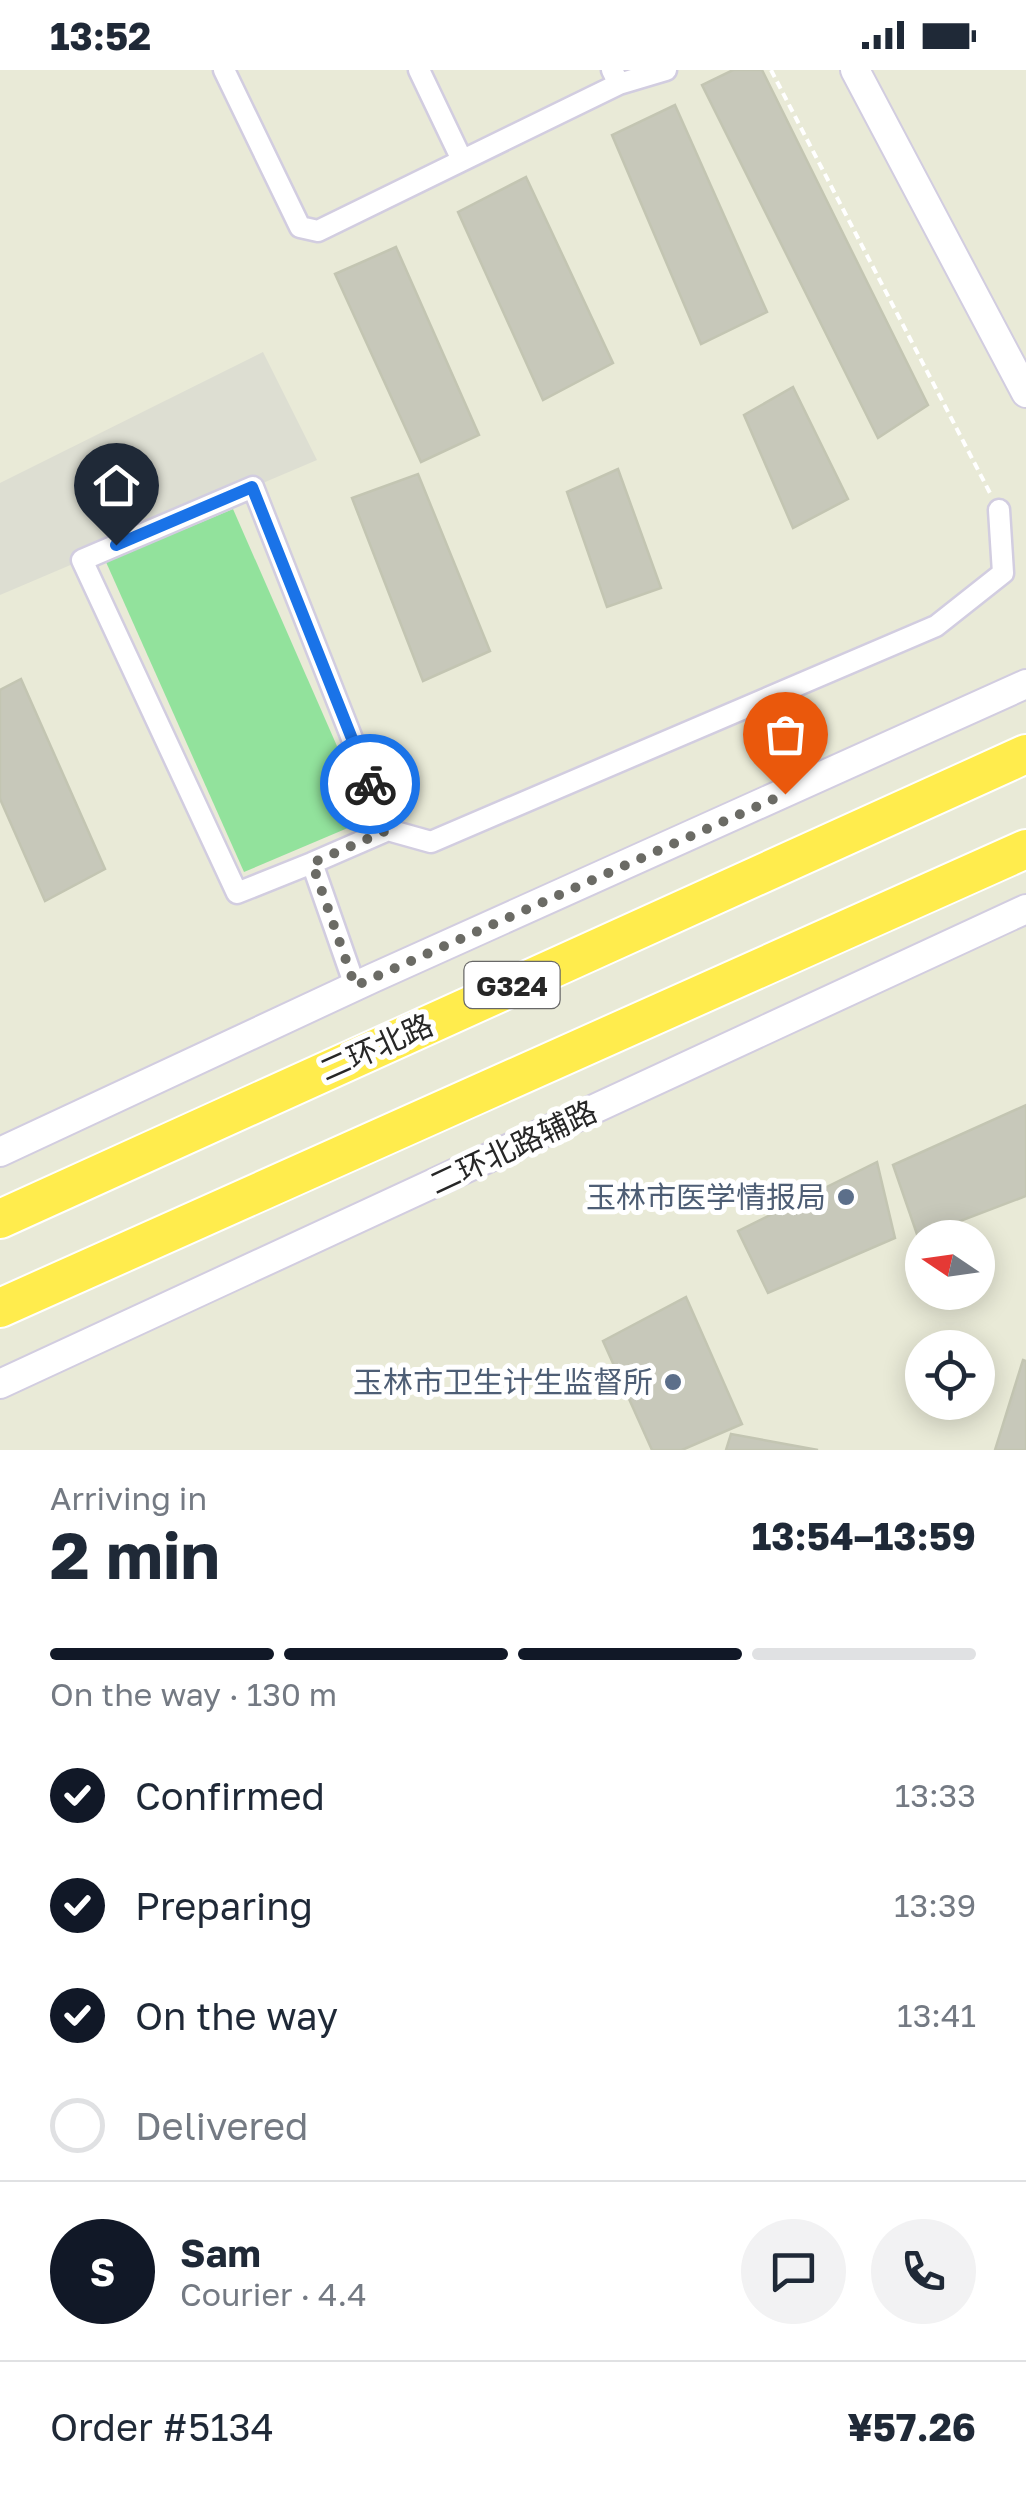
<!DOCTYPE html>
<meta charset="utf-8">
<style>
:root{--surface:#fff;--page:#f2f2f3;--text:#1f2937;--muted:#747a83;--line:#e0e1e3;--accent:#111827}
body{margin:0;font-family:"Golos Text","Noto Sans SC",sans-serif;background:var(--page);color:var(--text);height:100vh;display:flex;flex-direction:column;font-size:38px;white-space:nowrap}
*{box-sizing:border-box;margin:0}
p{font-size:32px;color:var(--muted)}
.icon{flex:none;width:55px;height:55px;fill:none;stroke:currentColor;stroke-width:2;stroke-linecap:round;stroke-linejoin:round}
.map{position:relative;height:1380px;overflow:hidden}
.details{display:flex;flex-direction:column;background:var(--surface);flex:1}
.details>*{flex:none}
.needle{width:65px;rotate:283deg}
.tools{position:absolute;left:905px;top:1150px;display:grid;gap:20px}
.tools a{display:grid;place-items:center;width:90px;height:90px;border-radius:50%;background:var(--surface);box-shadow:0 5px 25px #0003;font-size:50px}
.pin{position:absolute;display:grid;place-items:center;width:85px;height:85px;color:#fff;margin:-102px -42px;border-radius:50% 50% 50% 0;rotate:-45deg;box-shadow:0 0 10px #0007}
.pin .icon{rotate:45deg}
.courier{position:absolute;display:grid;place-items:center;width:100px;height:100px;margin:-50px;border:8px solid #1a73e8;border-radius:50%;background:#fff;color:#222;box-shadow:0 2px 12px #0007}
.summary em{font-style:normal;font-weight:700}
.summary div{display:flex;flex-direction:column-reverse}
.summary{display:flex;align-items:center;justify-content:space-between;height:170px;padding:0 50px}
h1{font-size:65px;font-weight:700;line-height:75px}
.bar{display:grid;grid-template-columns:repeat(4,1fr);gap:15px 10px;align-content:center;height:120px;padding:0 50px}
.bar i{height:12px;border-radius:8px;background:var(--line)}
.bar .active{background:var(--accent)}
.bar p{grid-column:span 4}
.line{display:flex;align-items:center;gap:25px;padding:0 50px;border-top:2px solid var(--line)}
.line div{flex:1}
.round{display:grid;place-items:center;flex:none;width:105px;height:105px;border-radius:52px;background:var(--page)}
ol{padding:0 50px;list-style:none}
li{display:flex;align-items:center;gap:30px;height:110px}
li p{margin-inline-start:auto}
li .icon{padding:10px;border-radius:50%;background:var(--accent);color:#fff;stroke-width:4}
li:last-child{color:var(--muted)}
li i{width:55px;height:55px;border:5px solid var(--line);border-radius:50%}
.status{display:flex;justify-content:space-between;align-items:center;height:70px;padding:0 50px;background:var(--surface);direction:ltr}
.status svg{height:28px;fill:currentColor}
.map>svg:first-child{display:block}
</style>
<div class="status"><b>13:52</b><svg viewBox="0 0 49 12"><path d="M0 12V9h3v3zM5 12V6h3v6zM10 12V3h3v9zM15 12V0h3v12zM26 1h20v11H26zM47 4h2v5h-2z"/></svg></div>
<div class="map">
<svg width="1026" height="1380" viewBox="0 0 1026 1380">
<rect width="100%" height="100%" fill="#e9ead7"/>
<path fill="#92e29c" d="M 233,439 L 369,749 L 244,802 L 106,492 Z"/>
<path fill="#ddded2" d="M 263,282 L 317,390 L 0,525 L 0,413 Z"/>
<path fill="#c7c8ba" stroke="#c3c5b2" stroke-width="2.5" d="M 733,0 L 762,0 L 928,335 L 878,368 L 702,15 Z
M 675,35 L 767,242 L 701,274 L 612,65 Z
M 526,107 L 613,293 L 543,330 L 458,142 Z
M 396,177 L 479,365 L 421,392 L 335,204 Z
M 793,317 L 848,429 L 793,458 L 744,345 Z
M 618,399 L 661,518 L 607,537 L 567,422 Z
M 418,404 L 490,581 L 423,611 L 352,428 Z
M 21,609 L 105,799 L 45,831 L 0,729 L 0,620 Z
M 1026,1035 L 1026,1126 L 918,1167 L 893,1095 Z
M 877,1092 L 895,1168 L 768,1223 L 738,1161 Z
M 686,1227 L 742,1354 L 682,1380 L 652,1380 L 603,1271 Z
M 1023,1290 L 1026,1291 L 1026,1380 L 995,1380 Z
M 731,1364 L 818,1380 L 726,1380 Z"/>
<g fill="none" stroke-linecap="round" stroke-linejoin="round">
<defs>
<path id="street" d="M 224,0 L 300,157 L 318,161 L 619,14
M 419,0 L 462,90
M 612,0 L 619,14 L 666,0
M 388,760 L 431,772 L 936,556 L 1003,503 L 999,440
M 312,793 L 237,823 L 82,490 L 253,417 L 388,760 L 312,793 L 355,916"/>
<path id="secondary" d="M 855,0 L 1026,323
M 0,1082 L 373,908 L 1026,614
M 0,1314 L 1026,839"/>
<path id="highway" d="M 0,1149 L 1026,684
M 0,1238 L 1026,779"/>
</defs>
<use href="#street" stroke="#d2cde0" stroke-width="25"/>
<use href="#secondary" stroke="#d2cde0" stroke-width="32"/>
<use href="#highway" stroke="#fff" stroke-width="42"/>
<path stroke="#fff" stroke-width="4" stroke-dasharray="8 5" stroke-linecap="butt" d="M 771,0 L 990,423"/>
<use href="#street" stroke="#fff" stroke-width="20"/>
<use href="#secondary" stroke="#fff" stroke-width="28"/>
<use href="#highway" stroke="#ffec4d" stroke-width="38"/>
</g>
<g fill="none" stroke-linecap="round" stroke-linejoin="round">
<path stroke="#6b6b65" stroke-width="10" stroke-dasharray="0 18" d="M 370,714 L 388,760 L 312,793 L 355,916 L 785,724"/>
<path stroke="#1a73e8" stroke-width="12" d="M 116,475 L 252,417 L 370,714"/>
</g>
<g fill="#5c6f8a" stroke="#fff" stroke-width="4">
<circle cx="846" cy="1127" r="10"/>
<circle cx="673" cy="1312" r="10"/>
</g>
<g text-anchor="middle" dominant-baseline="central" stroke-width="10" stroke-linejoin="round" paint-order="stroke">
<rect fill="#fff" stroke="#686868" stroke-width="2.5" x="464.5" y="892" width="95" height="46" rx="8"/>
<g font-size="28" font-weight="bold" fill="#272727">
<text x="512" y="915">G324</text>
</g>
<g font-size="30" fill="#272727" stroke="#fff">
<text transform="translate(376 977) rotate(-24)">二环北路</text>
<text transform="translate(513 1077) rotate(-25)">二环北路辅路</text>
</g>
<g font-size="30" fill="#4e5e75" stroke="#fff" text-anchor="end">
<text x="826" y="1127">玉林市医学情报局</text>
<text x="653" y="1312">玉林市卫生计生监督所</text>
</g>
</g>
</svg>
<div class="tools">
<a><svg class="needle" viewBox="-14 -14 28 28"><path d="M0-13l5 13h-10z" fill="#e53935"/><path d="M0 13l5-13h-10z" fill="#747a83"/></svg></a>
<a><svg class="icon" aria-label="locate" viewBox="0 0 24 24"><circle cx="12" cy="12" r="6"/><path d="M12 2v4M12 18v4M2 12h4M18 12h4"/></svg></a>
</div>
<div class="pin" style="left:785px;top:724px;background:#ea580c"><svg class="icon" aria-label="bag" viewBox="0 0 24 24"><path d="M5 8h14l-1 12H6zM9 8a3 3 0 0 1 6 0"/></svg></div>
<div class="pin" style="left:116px;top:475px;background:#1f2937"><svg class="icon" aria-label="home" viewBox="0 0 24 24"><path d="M3 11l9-7 9 7M6 9v11h12V9"/></svg></div>
<div class="courier" style="left:370px;top:714px"><svg class="icon" aria-label="bike" viewBox="0 0 24 24"><circle cx="6" cy="16" r="4"/><circle cx="18" cy="16" r="4"/><path d="M6 16l4-8h5l3 8M10 8l3 8H6M13 5h3"/></svg></div>
</div>
<section class="details">
<div class="summary"><div><h1>2 min</h1><p>Arriving in</p></div><em>13:54–13:59</em></div>
<div class="bar"><i class="active"></i><i class="active"></i><i class="active"></i><i></i><p>On the way · 130 m</p></div>
<ol>
<li><svg class="icon" aria-label="check" viewBox="0 0 24 24"><path d="M5 12l5 5 9-10"/></svg>Confirmed<p>13:33</p></li>
<li><svg class="icon" aria-label="check" viewBox="0 0 24 24"><path d="M5 12l5 5 9-10"/></svg>Preparing<p>13:39</p></li>
<li><svg class="icon" aria-label="check" viewBox="0 0 24 24"><path d="M5 12l5 5 9-10"/></svg>On the way<p>13:41</p></li>
<li><i></i>Delivered</li>
</ol>
<div class="line" style="height:180px"><b class="round" style="background:var(--accent);color:#fff">S</b><div><b>Sam</b><p>Courier · 4.4</p></div><a class="round"><svg class="icon" aria-label="chat" viewBox="0 0 24 24"><path d="M4 5h16v11H9l-5 4z"/></svg></a><a class="round"><svg class="icon" aria-label="phone" viewBox="0 0 24 24"><path d="M5 4h4l2 5-3 2q2 4 5 5l2-3 5 2v4C11 20 4 13 5 4z"/></svg></a></div>
<div class="line" style="height:130px"><div>Order #5134</div><b>¥57.26</b></div>
</section>
